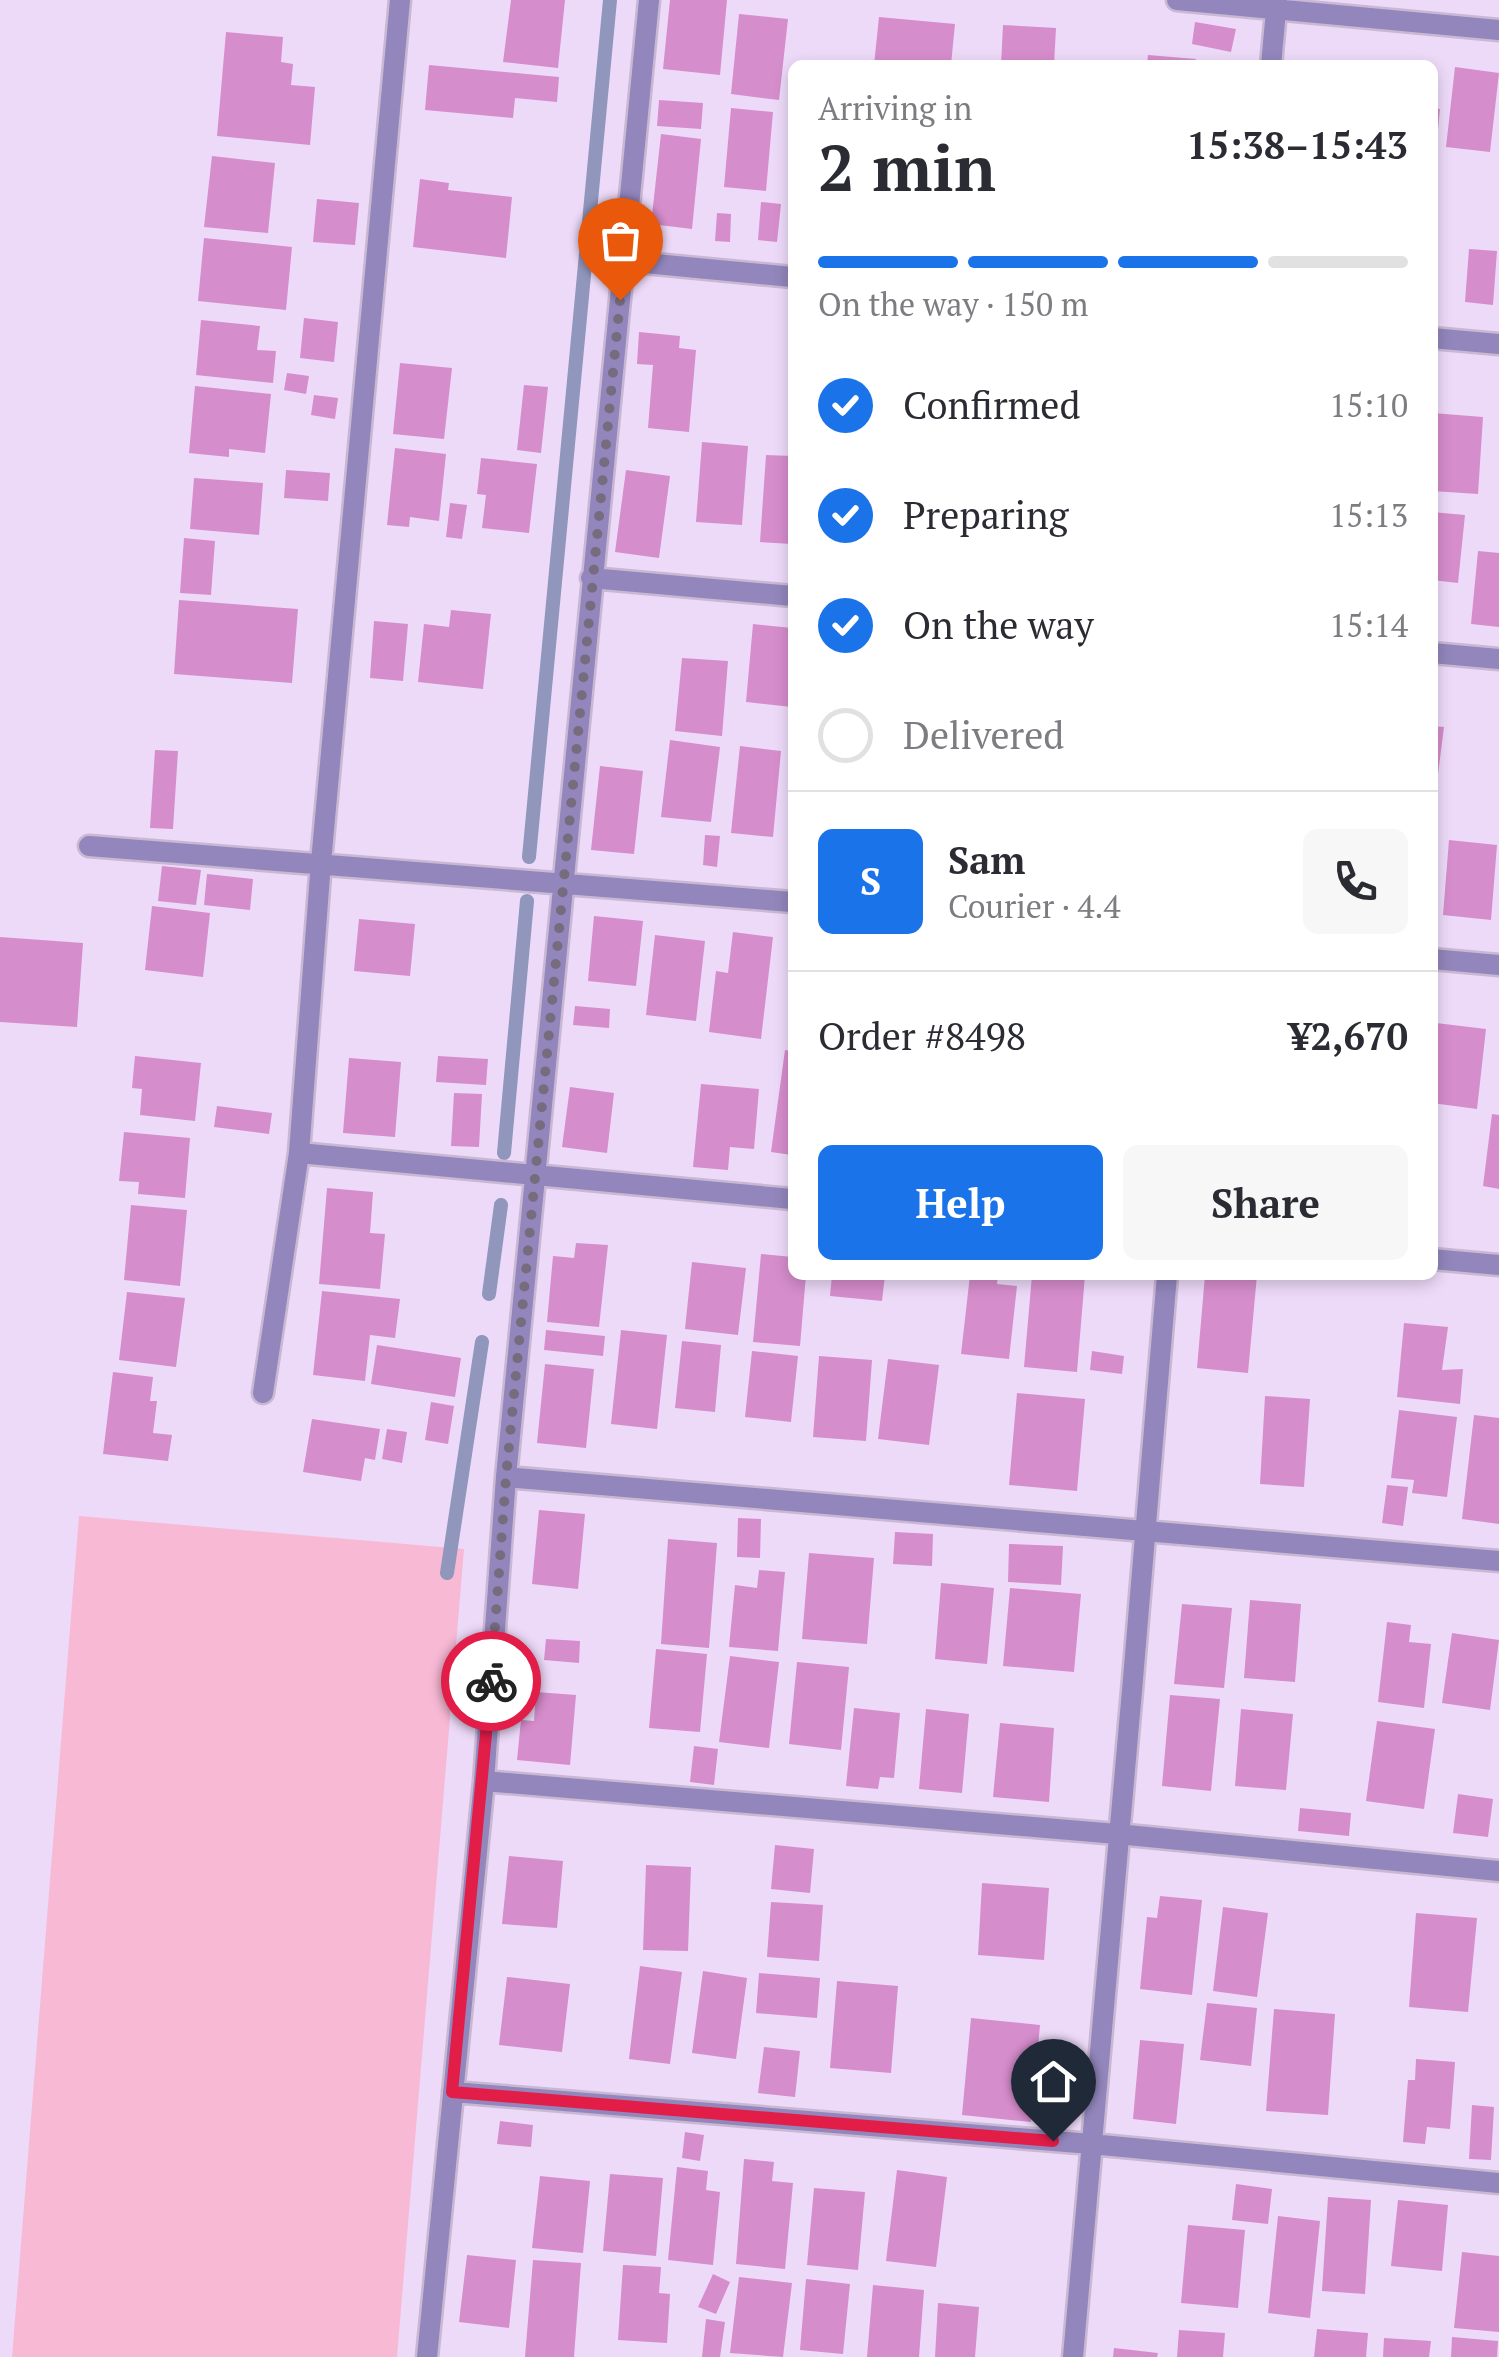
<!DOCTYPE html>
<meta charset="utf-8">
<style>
:root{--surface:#fff;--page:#f7f7f7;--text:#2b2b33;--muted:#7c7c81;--line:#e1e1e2;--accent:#1a73e8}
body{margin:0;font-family:"PT Serif",serif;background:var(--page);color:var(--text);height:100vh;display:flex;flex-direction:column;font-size:38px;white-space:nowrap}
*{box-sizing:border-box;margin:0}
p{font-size:32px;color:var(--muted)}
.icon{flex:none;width:55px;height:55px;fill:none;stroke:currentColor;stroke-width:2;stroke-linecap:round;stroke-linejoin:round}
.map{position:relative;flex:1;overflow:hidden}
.details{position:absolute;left:788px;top:60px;width:650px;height:1220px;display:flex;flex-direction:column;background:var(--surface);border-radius:15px;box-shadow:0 5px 15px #0003}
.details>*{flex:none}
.pin{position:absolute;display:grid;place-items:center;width:85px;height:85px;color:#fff;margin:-102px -42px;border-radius:50% 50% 50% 0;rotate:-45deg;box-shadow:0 0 10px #0007}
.pin .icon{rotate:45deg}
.courier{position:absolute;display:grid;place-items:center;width:100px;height:100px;margin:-50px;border:8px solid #e11d48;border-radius:50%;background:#fff;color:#222;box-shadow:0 2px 12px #0007}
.summary em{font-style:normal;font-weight:800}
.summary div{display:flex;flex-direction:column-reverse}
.summary{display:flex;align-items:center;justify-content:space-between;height:170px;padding:0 30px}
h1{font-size:65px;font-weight:800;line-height:75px}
.bar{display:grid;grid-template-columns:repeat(4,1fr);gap:15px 10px;align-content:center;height:120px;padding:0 30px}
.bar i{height:12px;border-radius:8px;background:var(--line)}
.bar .selected{background:var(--accent)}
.bar p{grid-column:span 4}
.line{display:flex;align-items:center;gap:25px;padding:0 30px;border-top:2px solid var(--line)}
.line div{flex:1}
.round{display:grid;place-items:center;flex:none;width:105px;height:105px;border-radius:15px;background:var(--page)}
ol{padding:0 30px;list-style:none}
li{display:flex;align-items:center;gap:30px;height:110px}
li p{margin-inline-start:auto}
li .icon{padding:10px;border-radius:50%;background:var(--accent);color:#fff;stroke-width:4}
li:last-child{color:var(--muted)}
li i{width:55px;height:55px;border:5px solid var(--line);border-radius:50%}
.primary-button{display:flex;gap:20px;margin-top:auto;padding:20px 30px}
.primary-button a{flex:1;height:115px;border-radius:15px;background:var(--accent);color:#fff;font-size:40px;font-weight:800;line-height:115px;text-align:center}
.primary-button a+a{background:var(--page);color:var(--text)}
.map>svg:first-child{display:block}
</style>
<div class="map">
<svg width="1499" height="2357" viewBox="0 0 1499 2357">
<rect width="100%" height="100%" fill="#eddaf9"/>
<path fill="#f8b9d5" d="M 79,1516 L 464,1549 L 397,2357 L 12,2357 Z"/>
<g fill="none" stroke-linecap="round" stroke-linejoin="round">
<path stroke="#9196bc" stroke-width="14" d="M 529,857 L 610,0
M 504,1153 L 527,901
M 489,1294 L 501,1205
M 447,1573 L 482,1342"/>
</g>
<path fill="#d68dcc" d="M 511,0 L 565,0 L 558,68 L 503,62 Z
M 670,0 L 727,0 L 720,75 L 663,69 Z
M 739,14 L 788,19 L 779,100 L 731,94 Z
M 879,17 L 955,24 L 951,65 L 874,65 Z
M 1195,22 L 1236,29 L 1231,52 L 1192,44 Z
M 1003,25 L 1056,28 L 1054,65 L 1001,65 Z
M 226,32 L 283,37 L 281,62 L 293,64 L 291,85 L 315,87 L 310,145 L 217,136 Z
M 1148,55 L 1196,59 L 1195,65 L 1147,65 Z
M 429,65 L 559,77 L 557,102 L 515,98 L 513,118 L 425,110 Z
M 1455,67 L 1499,73 L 1490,152 L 1446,147 Z
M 659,100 L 703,103 L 701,129 L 657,126 Z
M 731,108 L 773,112 L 766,191 L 724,187 Z
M 1432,108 L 1440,109 L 1435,161 L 1432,161 Z
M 661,134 L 701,139 L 692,229 L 651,224 Z
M 212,156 L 275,163 L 268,233 L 204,227 Z
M 420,179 L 449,183 L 448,190 L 512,197 L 506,258 L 413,247 Z
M 317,199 L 359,203 L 355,245 L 313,242 Z
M 761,202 L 781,204 L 777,242 L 758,240 Z
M 717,213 L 731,214 L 730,242 L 715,241 Z
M 204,238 L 292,247 L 286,310 L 198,301 Z
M 1469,249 L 1497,251 L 1493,305 L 1465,302 Z
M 304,318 L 338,322 L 334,362 L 300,358 Z
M 201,320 L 260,326 L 257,350 L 276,351 L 273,383 L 196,375 Z
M 639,332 L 680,336 L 679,348 L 696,350 L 689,432 L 648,428 L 653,365 L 637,364 Z
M 400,363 L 452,368 L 444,439 L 393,434 Z
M 287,373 L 309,376 L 306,394 L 284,390 Z
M 524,385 L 548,387 L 541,453 L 517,450 Z
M 195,386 L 271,394 L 265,453 L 229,449 L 229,457 L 189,453 Z
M 314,395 L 338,398 L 335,419 L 311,415 Z
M 1432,413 L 1483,417 L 1478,494 L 1432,491 Z
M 702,442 L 748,446 L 742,525 L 696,522 Z
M 395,448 L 446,454 L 439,521 L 410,517 L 409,527 L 387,525 Z
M 766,455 L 792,456 L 792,544 L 760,542 Z
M 481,458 L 537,464 L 529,533 L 482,528 L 486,495 L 477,494 Z
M 286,470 L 330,473 L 328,501 L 284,498 Z
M 626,470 L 670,476 L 659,558 L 615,552 Z
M 194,478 L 263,483 L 259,535 L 190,529 Z
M 450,503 L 467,505 L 462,539 L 446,537 Z
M 1432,512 L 1465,515 L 1458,583 L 1432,580 Z
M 184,538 L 215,541 L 211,595 L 180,593 Z
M 1478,551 L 1499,553 L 1499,627 L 1471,624 Z
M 179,600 L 298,609 L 292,683 L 174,674 Z
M 451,610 L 491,614 L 483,689 L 418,682 L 424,624 L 449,627 Z
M 374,621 L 408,624 L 403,681 L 370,678 Z
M 753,624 L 792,628 L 792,707 L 746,702 Z
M 682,658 L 728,661 L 722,736 L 675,731 Z
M 1432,726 L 1444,727 L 1435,798 L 1432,797 Z
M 670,740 L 720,747 L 711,822 L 661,817 Z
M 740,746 L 781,751 L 773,837 L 731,833 Z
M 155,750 L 178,751 L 173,829 L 150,828 Z
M 600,766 L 643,771 L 634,854 L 591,850 Z
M 705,835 L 720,836 L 717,867 L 703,865 Z
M 1449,840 L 1497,845 L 1491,920 L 1443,915 Z
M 162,866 L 201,870 L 196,905 L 158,901 Z
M 207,874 L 253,879 L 250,910 L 204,905 Z
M 152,906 L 210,913 L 203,977 L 145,970 Z
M 594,916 L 643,921 L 636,986 L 588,981 Z
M 359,919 L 415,924 L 410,976 L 354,971 Z
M 733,932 L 773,937 L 761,1039 L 709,1032 L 716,971 L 728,973 Z
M 655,935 L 705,941 L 696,1021 L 646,1015 Z
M 0,937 L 83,943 L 77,1027 L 0,1022 Z
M 575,1006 L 610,1009 L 609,1028 L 573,1025 Z
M 1436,1023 L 1486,1029 L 1477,1109 L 1432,1103 Z
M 785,1050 L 792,1051 L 792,1155 L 771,1152 Z
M 135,1056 L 201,1063 L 195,1121 L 140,1115 L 142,1089 L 132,1088 Z
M 438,1056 L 488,1059 L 486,1085 L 436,1082 Z
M 349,1058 L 401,1062 L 395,1137 L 343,1133 Z
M 701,1084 L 759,1089 L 754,1149 L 730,1147 L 728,1170 L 693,1167 Z
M 570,1087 L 614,1093 L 607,1153 L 562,1147 Z
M 454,1093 L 482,1094 L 479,1147 L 451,1146 Z
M 217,1106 L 272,1113 L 269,1134 L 214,1127 Z
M 1492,1114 L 1499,1115 L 1499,1189 L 1483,1186 Z
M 124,1132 L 190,1138 L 185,1198 L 138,1194 L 139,1182 L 119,1181 Z
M 327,1188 L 373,1192 L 370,1233 L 385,1234 L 380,1289 L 319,1284 Z
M 131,1205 L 187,1210 L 180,1286 L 124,1280 Z
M 576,1243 L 608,1245 L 599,1327 L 547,1322 L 553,1256 L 574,1258 Z
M 761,1254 L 792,1257 L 792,1275 L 806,1275 L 800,1346 L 753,1342 Z
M 692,1262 L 746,1268 L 738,1335 L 685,1329 Z
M 832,1275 L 885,1275 L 882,1301 L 830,1296 Z
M 970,1275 L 998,1275 L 997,1284 L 1017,1286 L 1009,1359 L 961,1354 Z
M 1032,1275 L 1085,1275 L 1077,1372 L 1024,1367 Z
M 1205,1275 L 1257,1275 L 1248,1373 L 1197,1368 Z
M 322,1291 L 400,1299 L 395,1338 L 370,1335 L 365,1381 L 313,1375 Z
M 127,1292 L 185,1298 L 176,1367 L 119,1360 Z
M 1404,1323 L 1448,1327 L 1442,1370 L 1463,1369 L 1460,1404 L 1397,1397 Z
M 546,1330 L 605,1336 L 603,1356 L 544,1350 Z
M 621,1330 L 667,1335 L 657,1429 L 611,1424 Z
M 682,1341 L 721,1345 L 715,1412 L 675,1408 Z
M 377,1345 L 461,1358 L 455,1397 L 371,1384 Z
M 752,1351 L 798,1356 L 791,1422 L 745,1417 Z
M 1092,1351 L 1124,1356 L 1122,1374 L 1090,1370 Z
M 819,1356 L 872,1360 L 866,1441 L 813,1437 Z
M 888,1359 L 939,1365 L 929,1445 L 878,1439 Z
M 545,1364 L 594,1369 L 586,1448 L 537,1443 Z
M 113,1372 L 153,1377 L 150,1401 L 157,1401 L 153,1433 L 172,1435 L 168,1461 L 103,1454 Z
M 1017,1393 L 1085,1399 L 1077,1491 L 1009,1485 Z
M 1265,1396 L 1310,1399 L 1304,1487 L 1260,1484 Z
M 431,1402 L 454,1406 L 448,1444 L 425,1440 Z
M 1399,1410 L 1457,1417 L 1447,1497 L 1412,1493 L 1414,1480 L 1391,1478 Z
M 1474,1415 L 1499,1418 L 1499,1524 L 1462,1519 Z
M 312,1419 L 380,1429 L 375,1460 L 365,1458 L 361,1481 L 303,1472 Z
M 387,1429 L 407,1432 L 402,1463 L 382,1459 Z
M 1387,1485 L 1408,1487 L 1403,1526 L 1382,1523 Z
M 539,1510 L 585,1514 L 578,1589 L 532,1584 Z
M 738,1518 L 761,1519 L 760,1558 L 737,1557 Z
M 895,1532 L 933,1534 L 932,1566 L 893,1564 Z
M 668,1539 L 717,1543 L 709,1648 L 661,1644 Z
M 1009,1544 L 1063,1546 L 1061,1585 L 1008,1582 Z
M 809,1553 L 874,1558 L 867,1644 L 802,1639 Z
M 759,1570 L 785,1572 L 778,1651 L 729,1647 L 735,1585 L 757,1588 Z
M 941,1583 L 994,1588 L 987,1664 L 935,1659 Z
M 1010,1588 L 1081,1594 L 1074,1672 L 1003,1666 Z
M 1250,1600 L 1301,1604 L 1295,1682 L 1244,1678 Z
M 1182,1604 L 1232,1608 L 1224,1688 L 1174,1684 Z
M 1387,1622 L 1411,1625 L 1409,1642 L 1431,1644 L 1424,1708 L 1378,1702 Z
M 1452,1633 L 1499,1640 L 1490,1710 L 1442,1703 Z
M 546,1639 L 580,1641 L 579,1663 L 544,1660 Z
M 656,1649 L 707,1654 L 700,1732 L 649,1728 Z
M 730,1656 L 779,1662 L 769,1748 L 719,1742 Z
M 797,1662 L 849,1667 L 841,1750 L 789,1744 Z
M 536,1692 L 576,1695 L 570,1765 L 517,1760 L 521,1720 L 534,1721 Z
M 1170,1695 L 1220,1699 L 1211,1791 L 1162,1786 Z
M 854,1708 L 900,1713 L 894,1778 L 880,1777 L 878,1789 L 846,1786 Z
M 926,1709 L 969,1714 L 962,1793 L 919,1789 Z
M 1241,1709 L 1293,1714 L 1286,1790 L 1235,1786 Z
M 1377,1721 L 1435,1729 L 1424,1809 L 1366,1801 Z
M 1000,1723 L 1054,1728 L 1049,1802 L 993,1797 Z
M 694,1746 L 718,1749 L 714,1785 L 690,1782 Z
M 1458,1794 L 1493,1799 L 1488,1837 L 1453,1833 Z
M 1300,1808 L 1351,1813 L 1349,1836 L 1298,1831 Z
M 775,1845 L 814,1849 L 810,1893 L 771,1889 Z
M 509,1856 L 563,1861 L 557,1928 L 502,1924 Z
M 646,1865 L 691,1867 L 688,1951 L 643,1950 Z
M 982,1883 L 1049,1888 L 1044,1960 L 978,1955 Z
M 1160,1896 L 1202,1900 L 1192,1995 L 1140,1989 L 1147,1917 L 1157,1918 Z
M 771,1902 L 823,1905 L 819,1961 L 767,1957 Z
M 1223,1907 L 1268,1913 L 1257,1997 L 1213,1991 Z
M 1416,1913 L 1477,1918 L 1468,2012 L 1409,2007 Z
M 640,1966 L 682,1972 L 670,2064 L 629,2059 Z
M 703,1971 L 747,1978 L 736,2059 L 692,2053 Z
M 759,1973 L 820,1978 L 817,2018 L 756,2013 Z
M 507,1977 L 570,1984 L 562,2052 L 499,2045 Z
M 837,1981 L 898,1986 L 891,2073 L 830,2068 Z
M 1207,2003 L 1257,2008 L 1251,2066 L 1200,2060 Z
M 1274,2009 L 1335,2014 L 1328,2115 L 1266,2111 Z
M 971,2018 L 1040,2025 L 1031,2122 L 962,2115 Z
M 1140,2040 L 1184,2044 L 1176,2124 L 1133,2119 Z
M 764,2047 L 800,2051 L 795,2097 L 758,2093 Z
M 1416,2059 L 1455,2062 L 1450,2129 L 1427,2127 L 1425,2144 L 1403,2142 L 1408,2080 L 1415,2080 Z
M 1472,2105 L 1494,2107 L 1491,2160 L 1469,2159 Z
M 500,2121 L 533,2125 L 531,2147 L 497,2144 Z
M 685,2132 L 704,2135 L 700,2161 L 682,2158 Z
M 744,2159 L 774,2162 L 772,2181 L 793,2183 L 785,2269 L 736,2264 Z
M 677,2167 L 708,2171 L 706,2190 L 720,2192 L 713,2265 L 668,2260 Z
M 897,2170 L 947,2177 L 936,2267 L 886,2261 Z
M 610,2174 L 663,2178 L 656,2256 L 603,2251 Z
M 540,2176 L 590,2181 L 583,2253 L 532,2248 Z
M 1236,2184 L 1272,2189 L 1268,2224 L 1232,2220 Z
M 814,2188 L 865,2192 L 858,2270 L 807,2265 Z
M 1328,2197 L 1371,2200 L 1365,2294 L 1322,2291 Z
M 1398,2200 L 1448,2205 L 1442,2271 L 1391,2266 Z
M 1278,2216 L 1320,2221 L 1310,2318 L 1268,2313 Z
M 1188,2225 L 1245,2230 L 1238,2308 L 1181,2303 Z
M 1462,2252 L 1499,2256 L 1499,2332 L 1454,2328 Z
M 467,2255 L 516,2260 L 509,2328 L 459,2322 Z
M 533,2260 L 581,2263 L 574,2357 L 525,2357 Z
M 623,2265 L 661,2267 L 659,2293 L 670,2294 L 667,2343 L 618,2340 Z
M 713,2274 L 730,2282 L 716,2314 L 698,2307 Z
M 739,2277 L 792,2283 L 783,2357 L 730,2353 Z
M 806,2279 L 850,2284 L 843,2354 L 800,2350 Z
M 873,2285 L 924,2290 L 919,2357 L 867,2357 Z
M 938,2303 L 979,2307 L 975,2357 L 935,2357 Z
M 706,2319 L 725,2322 L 720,2357 L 702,2357 Z
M 1317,2329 L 1368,2333 L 1366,2357 L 1314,2357 Z
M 1179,2330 L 1225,2333 L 1223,2357 L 1177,2357 Z
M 1452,2337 L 1498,2341 L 1497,2357 L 1451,2357 Z
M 1384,2338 L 1431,2341 L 1429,2357 L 1383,2357 Z
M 1114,2348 L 1158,2353 L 1157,2357 L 1113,2357 Z"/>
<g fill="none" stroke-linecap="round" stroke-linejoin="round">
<defs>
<path id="minor" d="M 1177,0 L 1499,30
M 1271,65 L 1277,0
M 624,261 L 792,277
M 1432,338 L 1499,344
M 591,578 L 792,596
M 1432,653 L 1499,659
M 89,846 L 792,902
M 1432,959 L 1499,965
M 299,1153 L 792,1199
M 1432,1259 L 1499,1265
M 263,1393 L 299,1153 L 321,862 L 400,0
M 506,1477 L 1499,1561
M 484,1781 L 1117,1834 L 1499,1871
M 453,2092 L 1091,2144 L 1499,2183
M 427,2357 L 484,1781 L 506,1477 L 649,0
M 1073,2357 C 1103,1996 1139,1636 1167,1275"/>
</defs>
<use href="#minor" stroke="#c9b8d3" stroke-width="25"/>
<use href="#minor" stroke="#9286bc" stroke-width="20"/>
</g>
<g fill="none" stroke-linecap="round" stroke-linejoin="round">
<path stroke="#776c7e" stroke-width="10" stroke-dasharray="0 18" d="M 491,1681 L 506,1477 L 620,300"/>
<path stroke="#e11d48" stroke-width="12" d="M 491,1681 L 452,2092 L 1053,2141"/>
</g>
</svg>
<div class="pin" style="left:620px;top:300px;background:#ea580c"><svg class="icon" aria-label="bag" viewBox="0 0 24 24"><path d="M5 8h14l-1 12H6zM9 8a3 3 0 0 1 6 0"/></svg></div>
<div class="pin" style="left:1053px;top:2141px;background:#1f2937"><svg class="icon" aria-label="home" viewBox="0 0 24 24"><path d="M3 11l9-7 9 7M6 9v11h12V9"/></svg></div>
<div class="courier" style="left:491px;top:1681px"><svg class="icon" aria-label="bike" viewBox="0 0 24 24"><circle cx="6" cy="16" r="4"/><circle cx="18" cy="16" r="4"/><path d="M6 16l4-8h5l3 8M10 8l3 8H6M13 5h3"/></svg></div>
<section class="details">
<div class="summary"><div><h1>2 min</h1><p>Arriving in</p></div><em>15:38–15:43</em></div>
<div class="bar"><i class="selected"></i><i class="selected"></i><i class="selected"></i><i></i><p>On the way · 150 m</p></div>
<ol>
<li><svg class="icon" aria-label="check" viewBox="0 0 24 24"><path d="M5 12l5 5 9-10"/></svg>Confirmed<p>15:10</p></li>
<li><svg class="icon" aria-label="check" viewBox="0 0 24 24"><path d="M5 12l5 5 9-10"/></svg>Preparing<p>15:13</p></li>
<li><svg class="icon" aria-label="check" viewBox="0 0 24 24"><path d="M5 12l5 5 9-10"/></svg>On the way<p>15:14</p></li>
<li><i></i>Delivered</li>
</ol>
<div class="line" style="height:180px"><b class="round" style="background:var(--accent);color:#fff">S</b><div><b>Sam</b><p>Courier · 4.4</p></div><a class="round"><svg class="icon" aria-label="phone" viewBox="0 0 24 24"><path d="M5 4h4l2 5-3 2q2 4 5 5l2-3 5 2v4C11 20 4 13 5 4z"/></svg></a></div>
<div class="line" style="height:130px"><div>Order #8498</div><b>¥2,670</b></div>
<div class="primary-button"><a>Help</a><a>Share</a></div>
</section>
</div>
